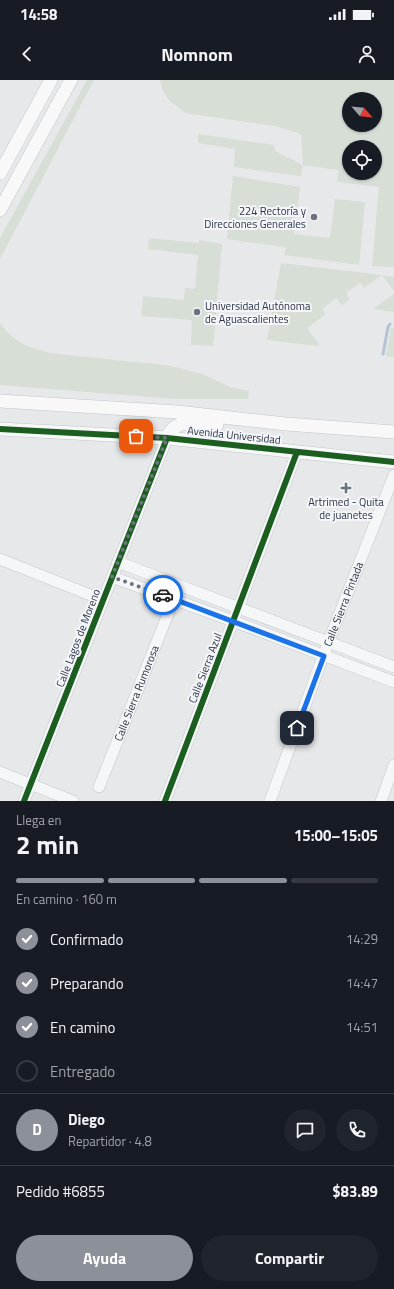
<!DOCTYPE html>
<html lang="es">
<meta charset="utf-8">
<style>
:root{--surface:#171b24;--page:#20242c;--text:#f1f3f6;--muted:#9ea1a6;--line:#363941;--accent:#8c9099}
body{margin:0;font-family:"Titillium Web",sans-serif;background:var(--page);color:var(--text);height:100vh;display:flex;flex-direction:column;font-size:15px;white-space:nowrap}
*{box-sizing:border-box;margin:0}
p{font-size:13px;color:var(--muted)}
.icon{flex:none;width:22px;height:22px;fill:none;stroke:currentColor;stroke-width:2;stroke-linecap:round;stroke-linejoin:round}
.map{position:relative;height:721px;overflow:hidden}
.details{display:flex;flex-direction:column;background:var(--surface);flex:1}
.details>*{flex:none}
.needle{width:26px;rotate:117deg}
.buttons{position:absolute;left:342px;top:12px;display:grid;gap:8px}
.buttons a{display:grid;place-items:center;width:40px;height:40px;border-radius:50%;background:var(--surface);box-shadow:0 1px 3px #0004;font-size:20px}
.pin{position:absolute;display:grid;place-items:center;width:34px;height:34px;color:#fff;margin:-17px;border-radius:8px;box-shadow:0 2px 6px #0006}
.courier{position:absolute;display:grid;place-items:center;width:40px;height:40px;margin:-20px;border:3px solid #1a73e8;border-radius:50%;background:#fff;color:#222;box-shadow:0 1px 5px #0007}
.summary em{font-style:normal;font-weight:700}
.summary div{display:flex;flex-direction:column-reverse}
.summary{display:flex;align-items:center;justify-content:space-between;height:68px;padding:0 16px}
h1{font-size:26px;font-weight:700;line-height:30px}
.bar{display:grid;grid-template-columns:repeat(4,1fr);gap:6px 4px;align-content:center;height:48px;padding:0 16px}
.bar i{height:5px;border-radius:3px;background:var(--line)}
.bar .selected{background:var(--accent)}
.bar p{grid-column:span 4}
.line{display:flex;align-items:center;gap:10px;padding:0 16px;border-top:1px solid var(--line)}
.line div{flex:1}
.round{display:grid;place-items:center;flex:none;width:42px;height:42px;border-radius:21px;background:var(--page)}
ol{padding:0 16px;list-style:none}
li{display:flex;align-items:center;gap:12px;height:44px}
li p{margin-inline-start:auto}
li .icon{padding:4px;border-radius:50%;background:var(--accent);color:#fff;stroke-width:4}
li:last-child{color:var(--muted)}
li i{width:22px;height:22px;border:2px solid var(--line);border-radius:50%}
.action{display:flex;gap:8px;margin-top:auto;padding:8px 16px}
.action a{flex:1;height:46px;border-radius:24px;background:var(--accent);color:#fff;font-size:16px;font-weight:700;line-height:46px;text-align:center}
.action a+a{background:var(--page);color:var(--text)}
.status{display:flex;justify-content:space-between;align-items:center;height:28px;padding:0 20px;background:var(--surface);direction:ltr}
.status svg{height:11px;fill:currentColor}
header{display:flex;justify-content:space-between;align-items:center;height:52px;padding:0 16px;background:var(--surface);font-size:18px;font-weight:700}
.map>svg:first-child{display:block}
</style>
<div class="status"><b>14:58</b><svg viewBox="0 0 49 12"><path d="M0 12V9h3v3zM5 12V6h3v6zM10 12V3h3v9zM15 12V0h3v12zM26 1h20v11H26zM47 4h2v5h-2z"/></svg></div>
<header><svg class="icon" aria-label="back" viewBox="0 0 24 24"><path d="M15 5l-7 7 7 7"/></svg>Nomnom<svg class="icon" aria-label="person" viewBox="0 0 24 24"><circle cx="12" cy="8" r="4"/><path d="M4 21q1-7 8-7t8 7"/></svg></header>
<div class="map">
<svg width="394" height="721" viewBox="0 0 394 721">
<rect width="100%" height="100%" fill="#e6e8ea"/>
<path fill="#d6ded6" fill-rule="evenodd" d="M 87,0 L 94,0 L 0,179 L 0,158 Z
M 160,0 L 394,0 L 394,187 L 372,186 L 379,107 L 337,102 L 339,90 L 303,85 L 301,96 L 234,87 L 235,69 L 198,63 L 198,54 L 274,65 L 275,71 L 303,85 L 301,54 L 275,46 L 185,33 L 170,21 L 163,11 ZM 349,19 L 375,19 L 375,45 L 349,45 ZM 349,67 L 375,67 L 375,93 L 349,93 Z
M 233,96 L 300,107 L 294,154 L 330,158 L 335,119 L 365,122 L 359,185 L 284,175 L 286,168 L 283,167 L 227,159 Z
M 149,158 L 199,163 L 199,160 L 222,164 L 213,266 L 191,265 L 192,240 L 141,236 L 143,216 L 184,220 L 185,208 L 195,209 L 198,175 L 148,169 Z
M 281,183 L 382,195 L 394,197 L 394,211 L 382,195 L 364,208 L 360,203 L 346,213 L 350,219 L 342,225 L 336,218 L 322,229 L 326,234 L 307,248 L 319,264 L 318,266 L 267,260 Z
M 394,214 L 394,232 L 373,229 Z
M 0,243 L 7,252 L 15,259 L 25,265 L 36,269 L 50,273 L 134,282 L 158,284 L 179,288 L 202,294 L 230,307 L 249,311 L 248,319 L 175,319 L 0,305 Z
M 391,248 L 394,248 L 394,277 L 386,276 Z"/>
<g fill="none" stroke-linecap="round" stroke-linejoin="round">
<path stroke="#b4c4d5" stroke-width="3" d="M 383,274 L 388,247 L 390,244"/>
<defs>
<g id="minor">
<path d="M 0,479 L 103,520"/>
<path d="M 118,482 L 394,587"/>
<path d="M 112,497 L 233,541 L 394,602"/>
<path d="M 0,692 L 73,721"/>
<path id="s1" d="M 99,707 L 174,519"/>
<path d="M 24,721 L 167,358"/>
<path d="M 165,721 L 297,372"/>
<path id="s2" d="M 270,721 L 328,563 L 394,395"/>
<path d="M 381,721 L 394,685"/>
</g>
<path id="major" d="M 0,93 L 51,0
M 0,130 L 71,0
M 0,321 L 177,332 L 286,344 L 394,352
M 0,349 L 167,358 L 394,382
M 167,358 C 175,336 199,344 217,345"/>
</defs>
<use href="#minor" stroke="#c4c6c8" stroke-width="12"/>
<use href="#major" stroke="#c2c5c8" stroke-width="14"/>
<use href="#minor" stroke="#f5f6f7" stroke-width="11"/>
<use href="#major" stroke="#f8f8f8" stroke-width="13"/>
<defs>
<path id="cycleway" d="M 0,349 L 167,358 L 394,382
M 24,721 L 167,358
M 165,721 L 297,372"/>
</defs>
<use href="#cycleway" stroke="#f4f6f9" stroke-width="8"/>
<use href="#cycleway" stroke="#1b5e20" stroke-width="6"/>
</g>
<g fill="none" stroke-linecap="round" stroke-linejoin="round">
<path stroke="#6c737f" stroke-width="4" stroke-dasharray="0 7.2" d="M 136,356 L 167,358 L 112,497 L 163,515"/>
<path stroke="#1a73e8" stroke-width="5" d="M 163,515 L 324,576 L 297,648"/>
</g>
<g fill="#6c737f" stroke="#f4f6f9" stroke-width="1.5">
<circle cx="314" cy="137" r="4"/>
<circle cx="197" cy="232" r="4"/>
<path d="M344 402h4v4h4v4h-4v4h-4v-4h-4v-4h4z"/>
</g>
<g text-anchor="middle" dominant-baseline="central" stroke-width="4" stroke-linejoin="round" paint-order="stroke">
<g font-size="11" fill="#2b3445" stroke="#f4f6f9" text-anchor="end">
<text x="306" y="131">224 Rectoría y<tspan x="306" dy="13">Direcciones Generales</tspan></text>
<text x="205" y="226" text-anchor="start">Universidad Autónoma<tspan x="205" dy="13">de Aguascalientes</tspan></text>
<text x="346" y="422" text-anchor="middle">Artrimed - Quita<tspan x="346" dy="13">de juanetes</tspan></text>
</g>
<g font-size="11" fill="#2b3445" stroke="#f4f6f9">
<text transform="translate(234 355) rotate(6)">Avenida Universidad</text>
<text stroke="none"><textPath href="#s2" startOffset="210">Calle Sierra Pintada</textPath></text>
<text transform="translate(78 558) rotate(-69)">Calle Lagos de Moreno</text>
<text transform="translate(205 588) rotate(-69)">Calle Sierra Azul</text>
<text stroke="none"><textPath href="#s1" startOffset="101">Calle Sierra Rumorosa</textPath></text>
</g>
</g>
</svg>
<div class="buttons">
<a><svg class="needle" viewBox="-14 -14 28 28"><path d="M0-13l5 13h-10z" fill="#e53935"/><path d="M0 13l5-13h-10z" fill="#9ea1a6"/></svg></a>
<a><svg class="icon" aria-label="locate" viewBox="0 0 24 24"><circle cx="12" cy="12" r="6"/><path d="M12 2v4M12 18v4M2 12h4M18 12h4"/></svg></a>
</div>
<div class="pin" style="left:136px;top:356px;background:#ea580c"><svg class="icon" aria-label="bag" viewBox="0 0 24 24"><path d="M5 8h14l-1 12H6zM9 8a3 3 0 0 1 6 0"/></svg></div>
<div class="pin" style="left:297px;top:648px;background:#1f2937"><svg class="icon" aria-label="home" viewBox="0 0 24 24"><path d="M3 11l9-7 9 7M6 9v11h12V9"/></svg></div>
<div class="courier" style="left:163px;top:515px"><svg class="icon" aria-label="car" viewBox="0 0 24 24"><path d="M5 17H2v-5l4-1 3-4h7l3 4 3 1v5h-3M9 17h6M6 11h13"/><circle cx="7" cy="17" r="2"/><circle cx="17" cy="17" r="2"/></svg></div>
</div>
<section class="details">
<div class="summary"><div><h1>2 min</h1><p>Llega en</p></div><em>15:00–15:05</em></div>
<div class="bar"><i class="selected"></i><i class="selected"></i><i class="selected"></i><i></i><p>En camino · 160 m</p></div>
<ol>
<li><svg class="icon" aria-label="check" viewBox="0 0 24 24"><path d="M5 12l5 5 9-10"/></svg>Confirmado<p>14:29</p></li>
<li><svg class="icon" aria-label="check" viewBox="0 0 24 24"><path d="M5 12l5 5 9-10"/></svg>Preparando<p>14:47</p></li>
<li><svg class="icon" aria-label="check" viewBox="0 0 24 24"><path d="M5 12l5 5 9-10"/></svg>En camino<p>14:51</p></li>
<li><i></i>Entregado</li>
</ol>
<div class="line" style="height:72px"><b class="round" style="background:var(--accent);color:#fff">D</b><div><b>Diego</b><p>Repartidor · 4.8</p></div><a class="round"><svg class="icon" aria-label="chat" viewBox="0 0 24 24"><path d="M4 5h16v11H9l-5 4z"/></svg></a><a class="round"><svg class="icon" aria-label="phone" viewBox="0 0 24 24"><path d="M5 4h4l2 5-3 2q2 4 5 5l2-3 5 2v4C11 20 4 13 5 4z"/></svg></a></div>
<div class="line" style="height:52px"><div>Pedido #6855</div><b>$83.89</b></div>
<div class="action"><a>Ayuda</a><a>Compartir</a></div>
</section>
